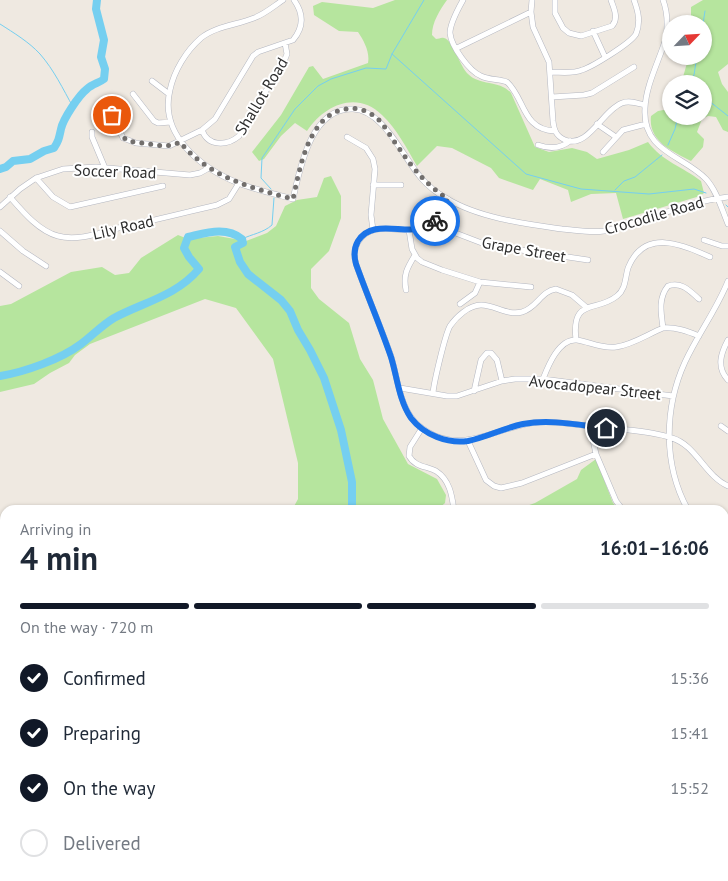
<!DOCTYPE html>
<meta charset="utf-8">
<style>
:root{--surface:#fff;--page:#f2f2f3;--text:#1f2937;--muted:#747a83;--line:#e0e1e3;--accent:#111827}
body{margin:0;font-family:"PT Sans",sans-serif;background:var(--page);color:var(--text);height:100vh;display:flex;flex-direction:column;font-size:19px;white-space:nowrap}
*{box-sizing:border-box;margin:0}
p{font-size:16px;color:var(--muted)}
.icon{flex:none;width:28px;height:28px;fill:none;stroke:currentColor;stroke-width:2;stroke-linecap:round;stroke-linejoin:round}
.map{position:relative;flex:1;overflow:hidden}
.drawer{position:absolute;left:0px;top:505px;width:729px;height:376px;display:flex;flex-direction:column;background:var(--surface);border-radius:15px 15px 0 0;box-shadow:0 1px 4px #0004}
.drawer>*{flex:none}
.needle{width:32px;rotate:65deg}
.controls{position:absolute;left:662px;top:15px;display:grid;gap:10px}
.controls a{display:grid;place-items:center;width:50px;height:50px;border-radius:50%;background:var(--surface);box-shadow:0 1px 4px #0004;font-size:25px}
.pin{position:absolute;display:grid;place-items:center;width:42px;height:42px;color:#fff;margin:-21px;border:2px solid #fff;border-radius:50%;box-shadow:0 1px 5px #0007}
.courier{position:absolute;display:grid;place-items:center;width:50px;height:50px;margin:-25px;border:4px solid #1a73e8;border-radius:50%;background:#fff;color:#222;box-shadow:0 1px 6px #0007}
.headline em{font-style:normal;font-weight:700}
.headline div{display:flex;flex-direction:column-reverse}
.headline{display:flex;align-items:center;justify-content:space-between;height:85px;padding:0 20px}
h1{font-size:32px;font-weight:700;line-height:38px}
.bar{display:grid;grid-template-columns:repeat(4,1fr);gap:8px 5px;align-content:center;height:60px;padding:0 20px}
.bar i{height:6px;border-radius:4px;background:var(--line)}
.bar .selected{background:var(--accent)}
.bar p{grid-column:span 4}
ol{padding:0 20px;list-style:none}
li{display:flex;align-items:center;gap:15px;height:55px}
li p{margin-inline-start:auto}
li .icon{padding:5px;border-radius:50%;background:var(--accent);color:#fff;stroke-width:4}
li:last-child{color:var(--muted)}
li i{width:28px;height:28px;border:2px solid var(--line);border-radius:50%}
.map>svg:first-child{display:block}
</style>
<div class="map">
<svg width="728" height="881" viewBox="0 0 728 881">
<rect width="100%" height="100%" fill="#efe9e1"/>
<path fill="#b6e59e" d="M 395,0 L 447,0 C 440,10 432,22 432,35 L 436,39 C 439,39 441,37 444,38 C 452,39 460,67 468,74 C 480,86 500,80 511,93 L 535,147 L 549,152 L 572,148 L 587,152 L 597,159 L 629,150 L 648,142 C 662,161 683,167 701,181 L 704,193 L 700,196 L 623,219 L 616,193 L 591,194 L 571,202 L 568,190 L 540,179 L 533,190 L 499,178 L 491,168 L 452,148 L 437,146 L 417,166 C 407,149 397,129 382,115 C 357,90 324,105 307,131 L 295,123 L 281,136 L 264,159 L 259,161 L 252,152 L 281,115 L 309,67 L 313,66 L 323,79 L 368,63 C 370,52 364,41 358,32 L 339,31 L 314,15 L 313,6 L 322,2 L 373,8 Z
M 703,0 L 728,0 L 728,64 L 718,72 L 722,84 L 728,92 L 728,132 L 723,130 L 716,117 L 708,116 L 702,119 L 697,132 L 704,139 L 703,147 L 691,161 C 672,151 648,141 651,116 L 658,111 L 669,109 L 671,103 L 671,116 L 704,116 L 704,84 L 681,84 L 689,56 L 704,56 L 704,24 L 691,24 L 691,7 Z
M 331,176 L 341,196 L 341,218 L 329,251 L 311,269 L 311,288 L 319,299 L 349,323 L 360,359 L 373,380 L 383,419 L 408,464 L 437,479 L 446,495 L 445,503 L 437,510 L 292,510 L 298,499 L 298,463 L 273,359 L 236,308 L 205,299 L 90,344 L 75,355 L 69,363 L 50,373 L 34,384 L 0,392 L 0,306 L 11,304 L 71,272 L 102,267 L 115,275 L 129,273 L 141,258 L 178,235 L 188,239 L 218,236 L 246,241 L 267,233 L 276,226 L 285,206 L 297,200 L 317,197 L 324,178 Z
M 596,459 L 613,503 L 619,510 L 503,510 L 505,506 L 511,505 L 518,509 L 535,503 L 577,479 L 581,470 Z
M 724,806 L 728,807 L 728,847 L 724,847 Z
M 76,876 L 153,876 L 153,881 L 72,881 Z
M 529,876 L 621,876 L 621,881 L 537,881 Z"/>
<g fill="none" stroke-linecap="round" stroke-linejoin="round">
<path stroke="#75cff0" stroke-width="1" d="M 0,24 C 14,33 29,42 40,54 C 54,70 63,89 73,107
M 703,24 L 705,11
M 392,54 L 526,174 L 581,189 L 649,194 L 694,189 L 706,193
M 689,84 L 694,75 L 697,56
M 704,97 L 728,116
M 668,145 L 675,129 L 678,116
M 271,189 L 261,178 L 262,158 L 295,109 L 318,86 L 331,79 L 366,68 L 386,69 L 392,54 L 424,0
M 615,190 L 624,181 L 635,177 L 662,155
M 726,205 L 728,207
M 242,239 C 252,234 263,233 272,225 L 274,198
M 0,589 L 5,593"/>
<path stroke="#75cff0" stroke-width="8" d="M 0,169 L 6,167 L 13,161 L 30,159 L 44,151 L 54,148 C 59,140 59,138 61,129 C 63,119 79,95 87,89 C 92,84 99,83 104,79 L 105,69 L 101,57 L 104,40 L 96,9 L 97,0
M 0,376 C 25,372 61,359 81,344 C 92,336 102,325 114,318 C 144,302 176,296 199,269 L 189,257 L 184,248 L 188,237 C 206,233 226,226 242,239 L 243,243 L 235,247 L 240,262 L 248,274 L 281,300 L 290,311 L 298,330 L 310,350 L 324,378 L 341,430 L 352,482 L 352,510
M 114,876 L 116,881"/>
<defs>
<path id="minor" d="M 283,0 C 274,6 265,14 254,18 C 237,25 216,26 201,38 C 186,51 174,71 170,90 C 159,135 201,168 238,183 C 256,190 275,194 293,199 C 300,168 311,107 353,109 C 384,110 403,158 422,179 C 429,187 437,193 446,198 C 478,218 526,224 562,229 C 576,230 590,233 604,231 C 646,222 685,202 728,197
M 463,0 C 458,9 450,23 450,33 C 451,46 469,71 481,76 C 489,80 499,79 507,82 C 525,98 522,130 555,131
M 532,0 L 531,12 L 533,27 L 549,62 L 553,121 C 554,130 556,136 565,140 C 588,149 602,111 622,103 C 629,100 637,103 645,105
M 555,0 L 555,13 L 563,28 L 569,33 L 581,36 L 612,26 C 619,18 614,9 611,0
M 663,0 C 668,13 668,24 666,38 C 659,61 646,85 645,108 C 642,152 683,155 706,179 C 717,191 722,210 728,224
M 593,31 L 605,57
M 457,48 L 531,12
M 551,72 C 561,72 572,74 582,70 C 592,67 631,43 636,34 C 641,22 638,11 634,0
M 152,81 L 169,94
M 133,94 L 154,121 L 158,123 L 171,122
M 552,97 L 584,95 L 592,93 L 634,67
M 112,115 L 123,138 L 136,143 L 169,146 L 202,130 L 215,119 L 253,56 L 258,52 L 293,40 C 304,27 304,14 294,0
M 597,124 L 616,137
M 202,130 C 208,147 227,146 239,136 L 285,59 L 287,54 L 285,43
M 92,132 L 92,137 L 105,168
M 347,137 L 366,148 L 373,159 L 375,169 L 371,215 L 373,230
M 538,145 C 549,149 560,149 570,141
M 603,152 L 623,130 L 646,124
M 36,178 L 53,197 L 70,207 L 163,186
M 373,185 L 401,185
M 10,197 C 23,212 39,231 58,236 C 79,242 105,231 126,226 C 157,220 187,212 217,205 L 229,199 L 239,183
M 448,199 C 442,209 438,222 427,227 C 406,237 373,217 358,242 C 354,249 354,257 356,264 C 367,295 380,325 391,356 C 397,376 399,400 411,417 C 415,423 421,428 428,432 C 465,455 502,424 540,422 C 559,421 578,425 597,427 C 621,430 648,430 672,438 C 696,445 705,476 728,486
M 0,207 L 20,189 L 36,178 L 63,169 L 96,167 L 190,175 L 200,173 L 209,168
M 432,224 L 487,245 L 588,260
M 409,230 L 412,249 L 417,258 L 422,262 L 442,270 L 480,282 L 531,287
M 0,231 L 23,251 L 46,266
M 704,240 L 722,246 L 728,246
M 0,272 L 19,286
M 406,290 C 403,275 407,268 415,255
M 460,304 L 475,293 L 480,282
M 663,328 C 661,313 658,298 668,286 C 681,281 690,291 699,299
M 576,340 C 571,297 596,313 617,296 C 626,289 625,278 628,268 C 644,228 682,244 710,257
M 728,340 C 721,353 716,367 728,380
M 543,379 C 548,366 559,338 577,340 C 590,342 602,349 616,347 C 632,345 648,334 663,328 C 676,327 687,331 699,336
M 400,388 L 447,396 L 457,396 L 502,381 L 515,379 L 543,379 L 673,396
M 474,391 L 481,360 L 487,353 L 491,353 L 497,360 L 502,381
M 433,393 C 434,382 445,335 450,326 C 456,317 469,305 481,305 C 495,305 507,316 522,312 C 537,308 541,291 556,289 L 572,295 L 586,307
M 721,426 L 728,431
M 594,427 L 593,440 L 596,454 L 616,501 L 623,510
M 422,428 L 410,447 L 409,456 C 415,467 426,466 436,471 C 450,480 452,496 454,510
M 468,441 L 486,480 L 494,486 L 501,488 L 522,483 L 596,454
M 688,510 C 663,465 664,408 685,362 C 698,334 717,309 728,281
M 724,542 L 728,543
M 724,568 L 728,576
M 724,679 L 728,676
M 724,758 L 728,758"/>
</defs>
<use href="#minor" stroke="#b4b7c1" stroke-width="6"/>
<use href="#minor" stroke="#fff" stroke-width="5"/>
</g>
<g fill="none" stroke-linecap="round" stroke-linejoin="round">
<path stroke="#726f6d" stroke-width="5" stroke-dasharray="0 9" d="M 112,115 L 122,136 L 128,141 L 164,146 L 173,145 L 180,142 C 209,177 251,188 293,199 C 300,168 308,115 346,109 C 358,107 369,111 378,119 C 385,126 390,136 396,144 C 412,167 424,183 448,199 L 435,221"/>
<path stroke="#1a73e8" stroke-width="6" d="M 435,221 C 415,242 375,214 358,241 C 354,248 354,257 356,264 C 367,295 380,325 391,357 C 397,376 399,401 411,418 C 424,435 448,444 468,441 C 487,437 504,428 523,424 C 550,419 579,425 606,428"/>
</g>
<g text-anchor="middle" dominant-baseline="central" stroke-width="4" stroke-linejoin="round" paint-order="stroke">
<g font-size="16" fill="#2e2e2e" stroke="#fff">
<text transform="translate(261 96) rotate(-59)">Shallot Road</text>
<text transform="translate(115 171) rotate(2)">Soccer Road</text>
<text transform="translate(654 215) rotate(-16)">Crocodile Road</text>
<text transform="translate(123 227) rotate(-13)">Lily Road</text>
<text transform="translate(524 249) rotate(10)">Grape Street</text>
<text transform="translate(595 387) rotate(6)">Avocadopear Street</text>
</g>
</g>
</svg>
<div class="controls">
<a><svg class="needle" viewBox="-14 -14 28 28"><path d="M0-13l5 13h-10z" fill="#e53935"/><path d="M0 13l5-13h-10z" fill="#747a83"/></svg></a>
<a><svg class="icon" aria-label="layers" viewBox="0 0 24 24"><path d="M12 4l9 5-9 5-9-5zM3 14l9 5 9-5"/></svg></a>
</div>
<div class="pin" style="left:112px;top:115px;background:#ea580c"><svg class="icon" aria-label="bag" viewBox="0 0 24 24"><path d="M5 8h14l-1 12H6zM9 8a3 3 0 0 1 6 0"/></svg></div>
<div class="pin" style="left:606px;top:428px;background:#1f2937"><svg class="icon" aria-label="home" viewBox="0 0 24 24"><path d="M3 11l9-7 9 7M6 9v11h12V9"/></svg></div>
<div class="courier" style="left:435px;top:221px"><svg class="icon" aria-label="bike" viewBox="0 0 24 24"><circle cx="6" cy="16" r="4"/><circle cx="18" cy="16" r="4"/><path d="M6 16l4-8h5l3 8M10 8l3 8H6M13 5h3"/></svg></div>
<section class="drawer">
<div class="headline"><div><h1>4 min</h1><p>Arriving in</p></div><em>16:01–16:06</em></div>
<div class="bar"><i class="selected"></i><i class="selected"></i><i class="selected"></i><i></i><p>On the way · 720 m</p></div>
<ol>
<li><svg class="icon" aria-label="check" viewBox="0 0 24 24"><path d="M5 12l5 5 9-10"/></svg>Confirmed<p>15:36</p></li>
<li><svg class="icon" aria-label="check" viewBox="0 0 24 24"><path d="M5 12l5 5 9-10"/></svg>Preparing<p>15:41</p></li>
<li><svg class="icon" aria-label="check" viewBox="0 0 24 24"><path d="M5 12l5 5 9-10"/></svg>On the way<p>15:52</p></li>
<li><i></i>Delivered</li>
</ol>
</section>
</div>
